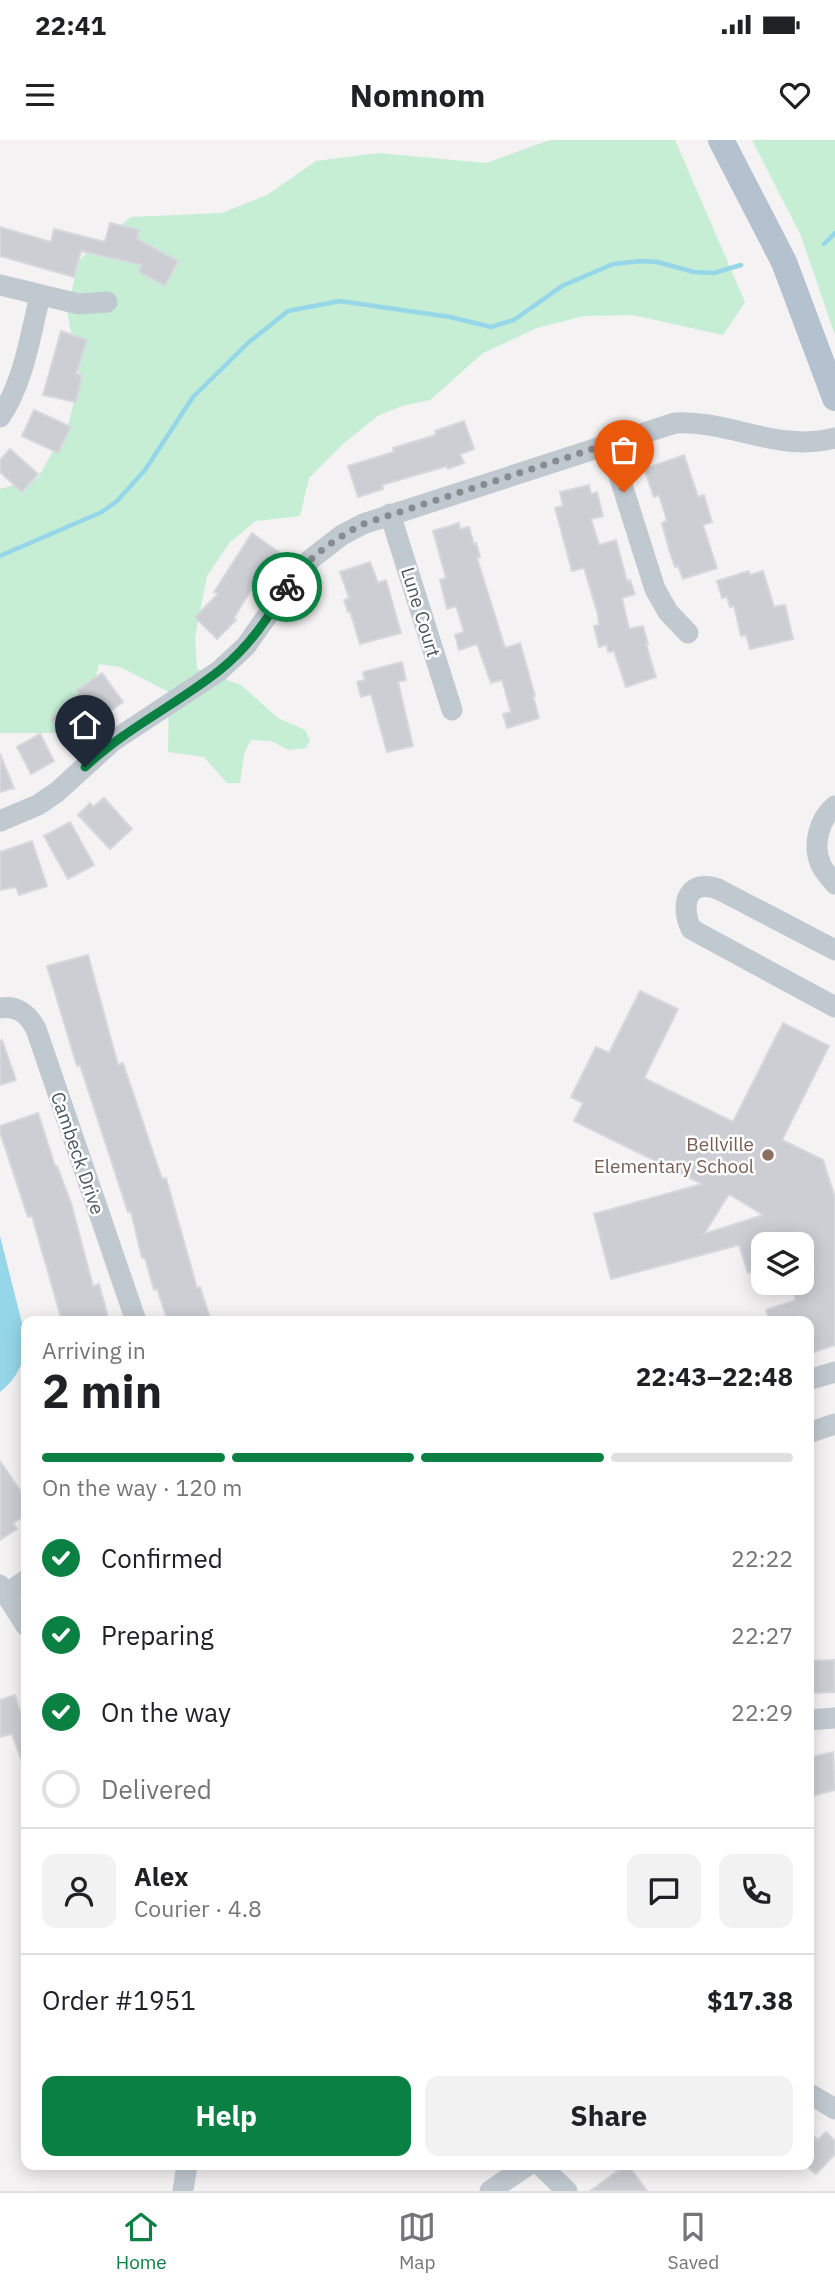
<!DOCTYPE html>
<meta charset="utf-8">
<style>
:root{--surface:#fff;--page:#f2f2f2;--text:#202124;--muted:#757577;--line:#e0e0e0;--accent:#0b8043}
body{margin:0;font-family:"IBM Plex Sans",sans-serif;background:var(--page);color:var(--text);height:100vh;display:flex;flex-direction:column;font-size:26px;white-space:nowrap}
*{box-sizing:border-box;margin:0}
p{font-size:23px;color:var(--muted)}
.icon{flex:none;width:38px;height:38px;fill:none;stroke:currentColor;stroke-width:2;stroke-linecap:round;stroke-linejoin:round}
.map{position:relative;flex:1;overflow:hidden}
.sheet{position:absolute;left:21px;top:1176px;width:793px;height:854px;display:flex;flex-direction:column;background:var(--surface);border-radius:14px;box-shadow:0 4px 18px #0003}
.sheet>*{flex:none}
.controls{position:absolute;left:751px;top:1092px;display:grid;gap:14px}
.controls a{display:grid;place-items:center;width:63px;height:63px;border-radius:14px;background:var(--surface);box-shadow:0 4px 18px #0003;font-size:35px}
.pin{position:absolute;display:grid;place-items:center;width:60px;height:60px;color:#fff;margin:-72px -30px;border-radius:50% 50% 50% 0;rotate:-45deg;box-shadow:0 0 7px #0007}
.pin .icon{rotate:45deg}
.courier{position:absolute;display:grid;place-items:center;width:70px;height:70px;margin:-35px;border:5px solid #0b8043;border-radius:50%;background:#fff;color:#222;box-shadow:0 2px 9px #0007}
.summary em{font-style:normal;font-weight:700}
.summary div{display:flex;flex-direction:column-reverse}
.summary{display:flex;align-items:center;justify-content:space-between;height:119px;padding:0 21px}
h1{font-size:46px;font-weight:700;line-height:52px}
.bar{display:grid;grid-template-columns:repeat(4,1fr);gap:10px 7px;align-content:center;height:84px;padding:0 21px}
.bar i{height:9px;border-radius:5px;background:var(--line)}
.bar .on{background:var(--accent)}
.bar p{grid-column:span 4}
.line{display:flex;align-items:center;gap:18px;padding:0 21px;border-top:2px solid var(--line)}
.line div{flex:1}
.round{display:grid;place-items:center;flex:none;width:74px;height:74px;border-radius:14px;background:var(--page)}
ol{padding:0 21px;list-style:none}
li{display:flex;align-items:center;gap:21px;height:77px}
li p{margin-inline-start:auto}
li .icon{padding:7px;border-radius:50%;background:var(--accent);color:#fff;stroke-width:4}
li:last-child{color:var(--muted)}
li i{width:38px;height:38px;border:4px solid var(--line);border-radius:50%}
.action{display:flex;gap:14px;margin-top:auto;padding:14px 21px}
.action a{flex:1;height:80px;border-radius:14px;background:var(--accent);color:#fff;font-size:28px;font-weight:700;line-height:80px;text-align:center}
.action a+a{background:var(--page);color:var(--text)}
.status{display:flex;justify-content:space-between;align-items:center;height:49px;padding:0 35px;background:var(--surface);direction:ltr}
.status svg{height:19px;fill:currentColor}
header{display:flex;justify-content:space-between;align-items:center;height:91px;padding:0 21px;background:var(--surface);font-size:32px;font-weight:700}
.tab-bar{display:flex;justify-content:space-around;align-items:center;height:98px;border-top:2px solid var(--line);background:var(--surface);font-size:19px;color:var(--muted)}
.tab-bar a{display:grid;justify-items:center;gap:4px}
.tab-bar .on{color:var(--accent)}
.map>svg:first-child{display:block}
</style>
<div class="status"><b>22:41</b><svg viewBox="0 0 49 12"><path d="M0 12V9h3v3zM5 12V6h3v6zM10 12V3h3v9zM15 12V0h3v12zM26 1h20v11H26zM47 4h2v5h-2z"/></svg></div>
<header><svg class="icon" aria-label="menu" viewBox="0 0 24 24"><path d="M4 6h16M4 12h16M4 18h16"/></svg>Nomnom<svg class="icon" aria-label="heart" viewBox="0 0 24 24"><path d="M12 20l-8-8c-3-5 5-10 8-4 3-6 11-1 8 4z"/></svg></header>
<div class="map">
<svg width="835" height="2051" viewBox="0 0 835 2051">
<rect width="100%" height="100%" fill="#f4f2f2"/>
<path fill="#c5eed5" d="M 550,0 L 675,0 L 745,162 L 723,195 L 633,175 L 584,176 L 537,188 L 483,213 L 430,260 L 402,266 L 379,275 L 343,304 L 309,338 L 300,376 L 256,381 L 230,402 L 207,436 L 195,497 L 197,529 L 241,545 L 278,578 L 305,590 L 310,601 L 306,608 L 289,610 L 271,601 L 251,600 L 244,614 L 240,643 L 227,643 L 204,617 L 168,612 L 169,552 L 120,527 L 99,524 L 88,569 L 59,593 L 0,593 L 0,349 L 38,338 L 69,282 L 80,238 L 67,171 L 79,120 L 131,77 L 222,73 L 267,55 L 316,21 L 378,13 L 486,23 Z
M 752,0 L 835,0 L 835,195 L 801,96 Z"/>
<path fill="#95d6e8" d="M 0,1096 L 26,1199 C 26,1220 17,1239 0,1252 Z"/>
<g fill="none" stroke-linecap="round" stroke-linejoin="round">
<path stroke="#95d6e8" stroke-width="4.5" d="M 824,104 L 835,93
M 0,416 L 81,381 L 102,372 L 117,361 L 145,330 L 193,257 L 249,202 L 288,171 L 340,161 L 450,177 L 491,187 L 514,180 L 562,146 L 613,124 L 642,121 L 657,122 L 694,132 L 714,133 L 741,125"/>
</g>
<path fill="#ccced4" stroke="#d6d8dd" stroke-width="2" fill-rule="evenodd" d="M 110,83 L 139,90 L 137,99 L 178,121 L 165,146 L 139,132 L 142,125 L 81,111 L 74,137 L 0,116 L 0,87 L 51,102 L 54,89 L 105,102 Z
M 61,191 L 87,200 L 76,234 L 82,235 L 76,262 L 43,255 Z
M 34,270 L 71,287 L 58,313 L 22,296 Z
M 464,281 L 474,309 L 460,314 L 464,323 L 448,329 L 447,326 L 382,345 L 383,349 L 358,357 L 348,326 L 394,312 L 393,308 L 436,295 L 435,291 Z
M 10,309 L 38,334 L 22,352 L 0,332 L 0,320 Z
M 684,315 L 698,357 L 704,355 L 712,382 L 703,385 L 717,428 L 683,439 L 678,426 L 675,427 L 670,413 L 662,383 L 667,381 L 659,355 L 654,357 L 644,329 Z
M 589,345 L 591,354 L 597,352 L 603,376 L 591,379 L 599,405 L 616,400 L 627,441 L 630,440 L 635,454 L 622,458 L 629,489 L 643,486 L 648,504 L 646,504 L 656,537 L 626,547 L 614,511 L 608,512 L 607,505 L 599,507 L 594,486 L 599,485 L 598,475 L 584,428 L 572,431 L 555,368 L 563,366 L 560,352 Z
M 459,383 L 460,389 L 469,387 L 474,404 L 476,403 L 480,417 L 477,418 L 505,508 L 520,503 L 535,556 L 533,556 L 539,578 L 507,588 L 503,574 L 511,572 L 502,540 L 491,543 L 477,504 L 459,510 L 455,495 L 464,492 L 456,466 L 447,469 L 440,440 L 446,438 L 433,391 Z
M 252,393 L 280,413 L 263,437 L 260,435 L 234,478 L 236,480 L 217,499 L 195,477 L 218,454 L 214,452 Z
M 370,422 L 378,443 L 386,440 L 401,493 L 360,504 L 350,471 L 348,472 L 344,460 L 349,458 L 340,432 Z
M 749,431 L 750,435 L 763,431 L 774,467 L 785,465 L 793,499 L 750,509 L 746,495 L 741,496 L 734,466 L 730,467 L 727,457 L 722,458 L 717,441 Z
M 402,522 L 406,540 L 398,542 L 413,606 L 387,612 L 371,554 L 361,557 L 357,542 L 365,540 L 363,532 Z
M 102,533 L 123,562 L 89,586 L 72,602 L 51,579 L 79,553 L 77,550 Z
M 40,594 L 54,621 L 31,634 L 17,607 Z
M 0,614 L 14,648 L 0,652 Z
M 104,658 L 132,689 L 110,709 L 78,675 L 90,663 L 93,667 Z
M 70,682 L 94,725 L 68,739 L 44,696 Z
M 32,701 L 47,746 L 19,755 L 16,747 L 0,750 L 0,712 Z
M 88,815 L 118,925 L 123,923 L 162,1039 L 166,1038 L 197,1148 L 200,1147 L 211,1181 L 168,1181 L 157,1149 L 154,1150 L 145,1118 L 142,1118 L 131,1072 L 128,1072 L 80,925 L 77,926 L 47,826 Z
M 640,851 L 678,869 L 644,938 L 733,982 L 783,883 L 829,906 L 782,1000 L 823,1020 L 835,1058 L 835,1205 L 808,1214 L 808,1181 L 769,1181 L 766,1170 L 796,1160 L 791,1143 L 802,1143 L 802,1104 L 763,1104 L 763,1128 L 748,1133 L 739,1105 L 611,1139 L 594,1074 L 702,1044 L 574,981 L 583,963 L 571,957 L 596,907 L 609,913 ZM 729,1054 L 763,1075 L 704,1094 Z
M 2,900 L 16,940 L 0,945 L 0,901 Z
M 38,973 L 55,1026 L 57,1026 L 71,1063 L 93,1146 L 99,1144 L 109,1181 L 62,1181 L 32,1076 L 28,1077 L 0,992 L 0,986 Z
M 0,1321 L 26,1359 L 26,1375 L 13,1383 L 17,1389 L 0,1400 Z
M 834,1520 L 835,1552 L 808,1553 L 808,1521 Z
M 15,1555 L 21,1574 L 26,1573 L 25,1630 L 12,1594 L 0,1597 L 0,1560 Z
M 833,1612 L 835,1650 L 808,1657 L 808,1618 Z
M 808,1991 L 818,2000 L 826,1992 L 835,2001 L 835,2014 L 816,2034 L 808,2027 Z
M 626,2025 L 628,2025 L 647,2051 L 590,2051 Z"/>
<g fill="none" stroke-linecap="round" stroke-linejoin="round">
<path stroke="#c1c9d0" stroke-width="21" d="M 0,145 L 79,164 L 107,162
M 0,277 C 24,242 30,196 40,156
M 609,304 L 655,449 L 668,472 L 688,493
M 390,374 L 452,570
M 835,666 C 819,679 812,705 821,725 C 824,732 831,738 835,744
M 0,681 L 38,665 L 57,652 L 113,601 L 219,531 L 246,506 L 298,432 L 311,419 L 342,395 L 363,384 L 675,283 C 730,280 778,313 835,298
M 835,810 L 718,749 C 687,738 680,765 691,789 L 835,867
M 0,868 C 18,865 28,874 36,889 L 136,1181
M 808,1240 L 835,1232
M 808,1293 L 835,1284
M 0,1445 L 26,1486
M 6,1454 L 26,1440
M 808,1580 L 835,1578
M 808,1953 L 835,1969
M 540,2025 L 567,2051
M 183,2051 L 187,2025
M 490,2051 L 528,2025"/>
<path stroke="#b4c1ce" stroke-width="26" d="M 721,0 L 784,122 L 835,258"/>
</g>
<g fill="none" stroke-linecap="round" stroke-linejoin="round">
<path stroke="#868c92" stroke-width="7" stroke-dasharray="0 12.6" d="M 287,447 C 307,418 333,400 363,384 L 608,304 L 624,352"/>
<path stroke="#0b8043" stroke-width="9" d="M 85,627 C 126,588 176,565 220,530 C 249,507 268,478 287,447"/>
</g>
<circle fill="#8d6e63" stroke="#fff" stroke-width="2.5" cx="768" cy="1015" r="7"/>
<g text-anchor="middle" dominant-baseline="central" stroke-width="5" stroke-linejoin="round" paint-order="stroke">
<g font-size="19" fill="#4b555f" stroke="#fff">
<text transform="translate(421 472) rotate(73)">Lune Court</text>
<text transform="translate(78 1013) rotate(71)">Cambeck Drive</text>
</g>
<g font-size="19" fill="#785e54" stroke="#fff" text-anchor="end">
<text x="754" y="1004">Bellville<tspan x="754" dy="22">Elementary School</tspan></text>
</g>
</g>
</svg>
<div class="controls">
<a><svg class="icon" aria-label="layers" viewBox="0 0 24 24"><path d="M12 4l9 5-9 5-9-5zM3 14l9 5 9-5"/></svg></a>
</div>
<div class="pin" style="left:624px;top:352px;background:#ea580c"><svg class="icon" aria-label="bag" viewBox="0 0 24 24"><path d="M5 8h14l-1 12H6zM9 8a3 3 0 0 1 6 0"/></svg></div>
<div class="pin" style="left:85px;top:627px;background:#1f2937"><svg class="icon" aria-label="home" viewBox="0 0 24 24"><path d="M3 11l9-7 9 7M6 9v11h12V9"/></svg></div>
<div class="courier" style="left:287px;top:447px"><svg class="icon" aria-label="bike" viewBox="0 0 24 24"><circle cx="6" cy="16" r="4"/><circle cx="18" cy="16" r="4"/><path d="M6 16l4-8h5l3 8M10 8l3 8H6M13 5h3"/></svg></div>
<section class="sheet">
<div class="summary"><div><h1>2 min</h1><p>Arriving in</p></div><em>22:43–22:48</em></div>
<div class="bar"><i class="on"></i><i class="on"></i><i class="on"></i><i></i><p>On the way · 120 m</p></div>
<ol>
<li><svg class="icon" aria-label="check" viewBox="0 0 24 24"><path d="M5 12l5 5 9-10"/></svg>Confirmed<p>22:22</p></li>
<li><svg class="icon" aria-label="check" viewBox="0 0 24 24"><path d="M5 12l5 5 9-10"/></svg>Preparing<p>22:27</p></li>
<li><svg class="icon" aria-label="check" viewBox="0 0 24 24"><path d="M5 12l5 5 9-10"/></svg>On the way<p>22:29</p></li>
<li><i></i>Delivered</li>
</ol>
<div class="line" style="height:126px"><a class="round"><svg class="icon" aria-label="person" viewBox="0 0 24 24"><circle cx="12" cy="8" r="4"/><path d="M4 21q1-7 8-7t8 7"/></svg></a><div><b>Alex</b><p>Courier · 4.8</p></div><a class="round"><svg class="icon" aria-label="chat" viewBox="0 0 24 24"><path d="M4 5h16v11H9l-5 4z"/></svg></a><a class="round"><svg class="icon" aria-label="phone" viewBox="0 0 24 24"><path d="M5 4h4l2 5-3 2q2 4 5 5l2-3 5 2v4C11 20 4 13 5 4z"/></svg></a></div>
<div class="line" style="height:91px"><div>Order #1951</div><b>$17.38</b></div>
<div class="action"><a>Help</a><a>Share</a></div>
</section>
</div>
<nav class="tab-bar">
<a class="on"><svg class="icon" aria-label="home" viewBox="0 0 24 24"><path d="M3 11l9-7 9 7M6 9v11h12V9"/></svg>Home</a>
<a><svg class="icon" aria-label="map" viewBox="0 0 24 24"><path d="M3 6l6-2 6 2 6-2v14l-6 2-6-2-6 2zM9 4v14M15 6v14"/></svg>Map</a>
<a><svg class="icon" aria-label="saved" viewBox="0 0 24 24"><path d="M7 4h10v16l-5-4-5 4z"/></svg>Saved</a>
</nav>
